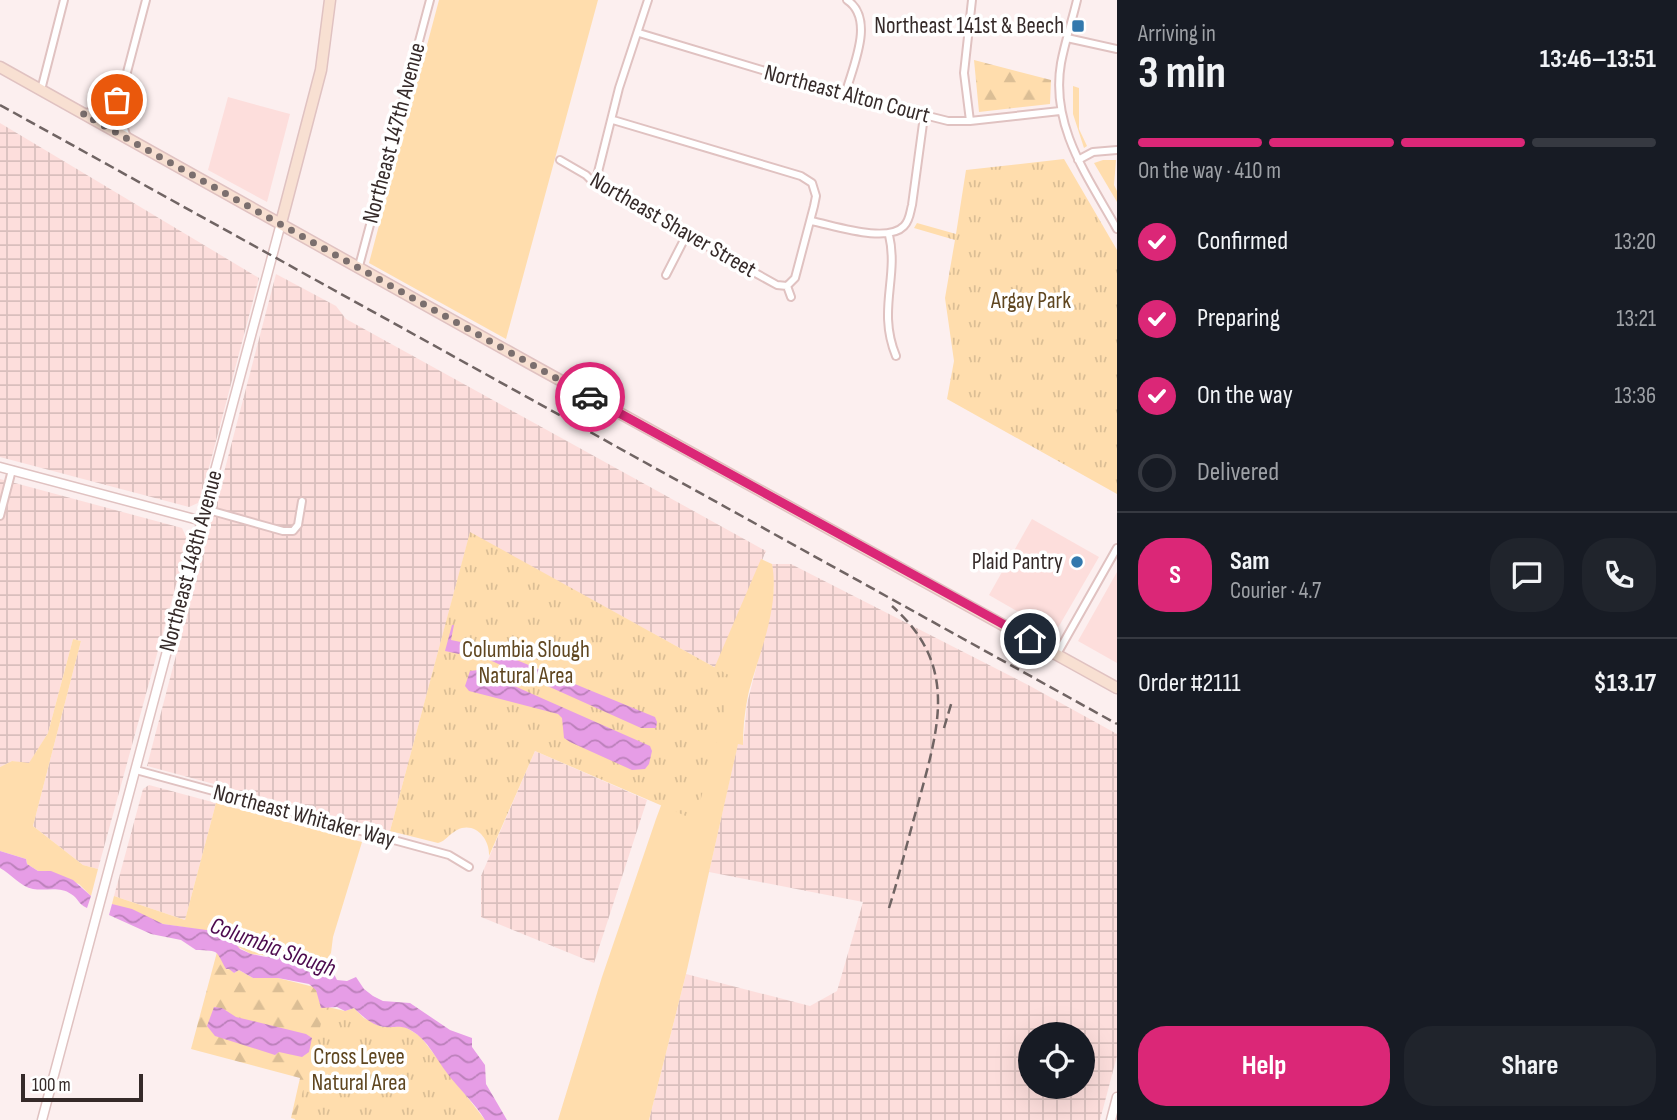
<!DOCTYPE html>
<meta charset="utf-8">
<style>
:root{--surface:#171b24;--page:#20242c;--text:#f1f3f6;--muted:#9ea1a6;--line:#363941;--accent:#db2777}
body{margin:0;font-family:"Sofia Sans Condensed",sans-serif;background:var(--page);color:var(--text);height:100vh;display:flex;flex-direction:column;font-size:26px;white-space:nowrap}
*{box-sizing:border-box;margin:0}
p{font-size:23px;color:var(--muted)}
.icon{flex:none;width:38px;height:38px;fill:none;stroke:currentColor;stroke-width:2;stroke-linecap:round;stroke-linejoin:round}
.map{position:relative;flex:1;overflow:hidden}
.side{display:flex;flex-direction:column;background:var(--surface);width:560px}
.side>*{flex:none}
.buttons{position:absolute;left:1018px;top:1022px;display:grid;gap:14px}
.buttons a{display:grid;place-items:center;width:77px;height:77px;border-radius:50%;background:var(--surface);box-shadow:0 7px 28px #0002;font-size:35px}
.scale{position:absolute;left:21px;bottom:18px;width:122px;box-sizing:border-box;padding-left:7px;border:4px solid #352a29;border-top:0;font-size:19px;line-height:24px;white-space:nowrap;color:#352a29;-webkit-text-stroke:5px #fff;paint-order:stroke}
.pin{position:absolute;display:grid;place-items:center;width:60px;height:60px;color:#fff;margin:-30px;border:4px solid #fff;border-radius:50%;box-shadow:0 2px 7px #0007}
.courier{position:absolute;display:grid;place-items:center;width:70px;height:70px;margin:-35px;border:5px solid #db2777;border-radius:50%;background:#fff;color:#222;box-shadow:0 2px 9px #0007}
.overview em{font-style:normal;font-weight:700}
.overview div{display:flex;flex-direction:column-reverse}
.overview{display:flex;align-items:center;justify-content:space-between;height:119px;padding:0 21px}
h1{font-size:46px;font-weight:700;line-height:52px}
.bar{display:grid;grid-template-columns:repeat(4,1fr);gap:10px 7px;align-content:center;height:84px;padding:0 21px}
.bar i{height:9px;border-radius:5px;background:var(--line)}
.bar .selected{background:var(--accent)}
.bar p{grid-column:span 4}
.line{display:flex;align-items:center;gap:18px;padding:0 21px;border-top:2px solid var(--line)}
.line div{flex:1}
.round{display:grid;place-items:center;flex:none;width:74px;height:74px;border-radius:28px;background:var(--page)}
ol{padding:0 21px;list-style:none}
li{display:flex;align-items:center;gap:21px;height:77px}
li p{margin-inline-start:auto}
li .icon{padding:7px;border-radius:50%;background:var(--accent);color:#fff;stroke-width:4}
li:last-child{color:var(--muted)}
li i{width:38px;height:38px;border:4px solid var(--line);border-radius:50%}
.cta{display:flex;gap:14px;margin-top:auto;padding:14px 21px}
.cta a{flex:1;height:80px;border-radius:28px;background:var(--accent);color:#fff;font-size:28px;font-weight:700;line-height:80px;text-align:center}
.cta a+a{background:var(--page);color:var(--text)}
main{display:flex;flex:1;min-height:0}
.map>svg:first-child{display:block}
</style>
<main>
<div class="map">
<svg width="1117" height="1120" viewBox="0 0 1117 1120">
<defs>
<pattern id="industrial-grid" width="8" height="8" patternUnits="userSpaceOnUse" patternTransform="scale(1.75)"><rect width="8" height="8" fill="#fddedc"/><path d="M0 4h8M4 0v8" fill="none" stroke="#d9bfbd"/></pattern>
<pattern id="forest-firs" width="22" height="20" patternUnits="userSpaceOnUse" patternTransform="scale(1.75)"><rect width="22" height="20" fill="#ffddad"/><path d="M5 1l3.5 6h-7zM16 11l3.5 6h-7z" fill="#dbbe95"/></pattern>
<pattern id="park-tufts" width="24" height="20" patternUnits="userSpaceOnUse" patternTransform="scale(1.75)"><rect width="24" height="20" fill="#ffddad"/><path d="M3 7l-1-3M5 7V3M7 7l1-3M15 17l-1-3M17 17v-4M19 17l1-3" fill="none" stroke="#dbbe95"/></pattern>
<pattern id="water-waves" width="16" height="10" patternUnits="userSpaceOnUse" patternTransform="scale(1.75)"><rect width="16" height="10" fill="#e69de6"/><path d="M0 5q4-4 8 0t8 0" fill="none" stroke="#bb80ba"/></pattern>
</defs>
<rect width="100%" height="100%" fill="#fcefef"/>
<path fill="#fddedc" d="M 228,97 L 290,114 L 267,202 L 208,170 Z
M 1032,519 L 1099,557 L 1055,633 L 989,595 Z
M 1117,572 L 1117,663 L 1078,641 Z"/>
<path fill="url(#industrial-grid)" fill-rule="evenodd" d="M 0,123 L 259,278 L 202,494 L 198,503 L 189,507 L 0,457 Z
M 276,274 L 336,306 L 346,319 L 766,551 L 716,668 L 470,533 L 390,831 L 147,766 Z
M 0,479 L 182,528 L 188,541 L 98,869 L 83,865 L 33,826 L 81,641 L 73,639 L 48,733 L 29,764 L 12,761 L 0,767 Z
M 772,564 L 791,564 L 1030,686 L 1117,734 L 1117,1056 L 1100,1120 L 649,1120 L 686,974 L 810,1006 L 837,991 L 863,902 L 709,872 L 738,743 L 743,744 L 747,704 L 770,613 L 774,589 ZM 1031,1034 L 1083,1034 L 1083,1087 L 1031,1087 Z
M 535,751 L 647,800 L 594,963 L 481,917 L 481,876 Z
M 149,785 L 216,803 L 185,920 L 114,896 L 143,789 Z"/>
<path fill="#ffddad" d="M 439,0 L 598,0 L 506,339 L 369,263 Z
M 1073,86 L 1079,88 L 1079,129 L 1087,146 L 1084,148 L 1073,114 Z
M 1103,160 L 1116,160 L 1114,185 L 1117,191 L 1117,202 L 1094,163 Z
M 761,559 L 772,564 C 780,606 760,651 749,691 C 745,709 743,726 743,745 L 738,744 L 686,974 L 649,1120 L 558,1120 L 602,977 L 656,819 L 701,699 Z
M 73,639 L 81,641 L 33,826 L 83,865 L 98,869 L 91,896 L 79,884 L 38,871 L 27,864 L 26,859 L 0,851 L 0,767 L 12,761 L 29,763 L 48,733 Z
M 216,803 L 362,842 L 333,937 L 331,953 L 321,968 L 299,959 L 251,954 L 209,931 L 163,924 L 112,904 L 114,896 L 185,920 Z"/>
<path fill="url(#forest-firs)" d="M 974,60 L 1051,80 L 1050,104 L 979,112 Z
M 217,952 L 228,970 L 229,968 L 234,973 L 239,970 L 253,978 L 278,978 L 314,987 L 328,1007 L 485,1120 L 299,1120 L 291,1118 L 300,1078 L 191,1049 Z"/>
<path fill="url(#park-tufts)" d="M 1064,159 L 1117,250 L 1117,494 L 947,399 L 954,361 L 945,298 L 955,240 L 914,228 L 917,223 L 956,234 L 966,170 Z
M 470,532 L 734,678 L 695,820 L 535,751 L 489,856 C 490,839 475,821 457,830 C 449,834 446,841 438,843 L 390,831 Z
M 328,1007 L 345,1011 L 354,1008 L 364,1018 L 382,1027 L 395,1025 L 405,1027 L 420,1036 L 485,1120 L 295,1120 L 325,1009 Z"/>
<path fill="url(#water-waves)" d="M 452,625 L 454,625 L 451,640 L 485,647 L 655,717 L 657,722 L 656,728 L 641,728 L 483,657 L 461,651 L 459,654 L 445,651 Z
M 478,670 L 650,746 L 652,751 L 649,764 L 645,769 L 632,770 L 570,742 L 564,738 L 562,718 L 558,714 L 469,691 L 465,686 L 470,671 Z
M 0,851 L 26,859 L 27,864 L 38,871 L 51,871 L 73,880 L 91,896 L 87,908 C 77,903 79,899 71,894 C 60,886 47,891 33,889 C 21,887 11,874 0,868 Z
M 112,904 L 132,909 L 163,924 L 221,932 L 230,937 L 240,949 L 251,954 L 266,957 L 280,955 L 299,959 L 321,968 L 331,968 L 337,980 L 347,981 L 356,977 L 364,989 L 373,996 L 383,1001 L 410,1003 L 450,1030 L 472,1038 L 472,1047 L 485,1065 L 486,1084 L 507,1120 L 485,1120 C 475,1103 459,1089 447,1073 C 436,1059 428,1040 412,1031 C 400,1024 397,1028 386,1027 C 374,1027 362,1016 354,1008 L 345,1011 L 337,1007 L 321,1008 L 316,990 L 309,984 L 278,978 L 253,978 L 239,970 L 234,973 L 229,969 L 226,969 C 215,950 221,951 196,950 L 181,940 L 151,934 L 109,915 Z
M 214,1007 L 222,1008 L 236,1017 L 306,1034 L 312,1038 L 309,1052 L 302,1057 L 279,1052 L 275,1055 L 215,1036 L 207,1026 Z"/>
<g fill="none" stroke-linecap="round" stroke-linejoin="round">
<defs>
<path id="minor" d="M 1077,0 C 1072,21 1065,42 1061,63 C 1050,126 1088,177 1117,229
M 639,33 L 845,95 L 948,121 L 970,121 L 1060,111
M 1067,38 L 1117,49
M 41,90 L 64,0
M 845,95 C 852,68 876,19 847,0
M 85,113 L 107,110 L 121,95
M 613,120 L 801,176 L 812,183 L 816,196 L 814,206 L 795,278 L 787,286
M 970,121 L 964,73 L 972,0
M 127,138 L 120,116 L 121,95 L 146,0
M 560,160 L 586,175 L 595,184 L 777,285 L 787,286
M 1078,160 L 1093,152 L 1117,150
M 595,184 L 619,88 L 648,0
M 811,221 C 833,225 887,244 904,226 C 910,220 910,212 912,205 L 924,116
M 889,235 C 899,277 877,310 896,356
M 359,266 L 430,0
M 666,275 L 687,234
M 787,286 L 791,297
M 205,509 L 283,531 L 293,531 L 298,525 L 302,501
M 0,516 L 12,470
M 1057,654 L 1117,548
M 136,770 L 449,855 L 469,867"/>
<path id="tertiary" d="M 0,467 L 202,521
M 42,1120 L 281,223
M 1111,1120 L 1117,1097"/>
<path id="secondary" d="M 0,67 L 529,363 L 1117,688
M 281,223 L 321,70 L 330,0"/>
</defs>
<use href="#minor" stroke="#e0c2c1" stroke-width="10"/>
<use href="#tertiary" stroke="#e0c2c1" stroke-width="11"/>
<use href="#secondary" stroke="#e0c2c1" stroke-width="13"/>
<use href="#minor" stroke="#fff" stroke-width="6"/>
<use href="#tertiary" stroke="#fff" stroke-width="8"/>
<use href="#secondary" stroke="#f8e0d2" stroke-width="10"/>
<path stroke="#706463" stroke-width="2.5" stroke-dasharray="10 5" stroke-linecap="butt" d="M 0,105 L 1117,724
M 944,728 L 952,701
M 889,908 C 900,873 908,839 918,804 C 938,729 960,666 892,606"/>
</g>
<g fill="none" stroke-linecap="round" stroke-linejoin="round">
<path stroke="#7b6f6e" stroke-width="7" stroke-dasharray="0 12.6" d="M 117,100 L 107,110 L 83,114 L 590,397"/>
<path stroke="#db2777" stroke-width="9" d="M 590,397 L 1030,639"/>
</g>
<g fill="#3378ad" stroke="#fff" stroke-width="2.5">
<rect x="1071" y="19" width="14" height="14" rx="3.5"/>
<circle cx="1077" cy="562" r="7"/>
</g>
<g text-anchor="middle" dominant-baseline="central" stroke-width="7" stroke-linejoin="round" paint-order="stroke">
<g font-size="23" fill="#352a29" stroke="#fff" text-anchor="end">
<text x="1064" y="26">Northeast 141st &amp; Beech</text>
<text x="1063" y="562">Plaid Pantry</text>
</g>
<g font-size="23" fill="#352a29" stroke="#fff">
<text transform="translate(847 94) rotate(15)">Northeast Alton Court</text>
<text transform="translate(394 133) rotate(-75)">Northeast 147th Avenue</text>
<text transform="translate(673 225) rotate(30)">Northeast Shaver Street</text>
<text transform="translate(191 561) rotate(-75)">Northeast 148th Avenue</text>
<text transform="translate(304 816) rotate(15)">Northeast Whitaker Way</text>
</g>
<g font-size="23" fill="#5f4620" stroke="#fff">
<text x="1031" y="301">Argay Park</text>
<text x="526" y="650">Columbia Slough<tspan x="526" dy="26">Natural Area</tspan></text>
<text x="359" y="1057">Cross Levee<tspan x="359" dy="26">Natural Area</tspan></text>
</g>
<g font-size="24" font-style="italic" fill="#4c0a4e" stroke="#fff">
<text transform="translate(273 947) rotate(20)">Columbia Slough</text>
</g>
</g>
</svg>
<div class="buttons">
<a><svg class="icon" aria-label="locate" viewBox="0 0 24 24"><circle cx="12" cy="12" r="6"/><path d="M12 2v4M12 18v4M2 12h4M18 12h4"/></svg></a>
</div>
<div class="scale">100 m</div>
<div class="pin" style="left:117px;top:100px;background:#ea580c"><svg class="icon" aria-label="bag" viewBox="0 0 24 24"><path d="M5 8h14l-1 12H6zM9 8a3 3 0 0 1 6 0"/></svg></div>
<div class="pin" style="left:1030px;top:639px;background:#1f2937"><svg class="icon" aria-label="home" viewBox="0 0 24 24"><path d="M3 11l9-7 9 7M6 9v11h12V9"/></svg></div>
<div class="courier" style="left:590px;top:397px"><svg class="icon" aria-label="car" viewBox="0 0 24 24"><path d="M5 17H2v-5l4-1 3-4h7l3 4 3 1v5h-3M9 17h6M6 11h13"/><circle cx="7" cy="17" r="2"/><circle cx="17" cy="17" r="2"/></svg></div>
</div>
<section class="side">
<div class="overview"><div><h1>3 min</h1><p>Arriving in</p></div><em>13:46–13:51</em></div>
<div class="bar"><i class="selected"></i><i class="selected"></i><i class="selected"></i><i></i><p>On the way · 410 m</p></div>
<ol>
<li><svg class="icon" aria-label="check" viewBox="0 0 24 24"><path d="M5 12l5 5 9-10"/></svg>Confirmed<p>13:20</p></li>
<li><svg class="icon" aria-label="check" viewBox="0 0 24 24"><path d="M5 12l5 5 9-10"/></svg>Preparing<p>13:21</p></li>
<li><svg class="icon" aria-label="check" viewBox="0 0 24 24"><path d="M5 12l5 5 9-10"/></svg>On the way<p>13:36</p></li>
<li><i></i>Delivered</li>
</ol>
<div class="line" style="height:126px"><b class="round" style="background:var(--accent);color:#fff">S</b><div><b>Sam</b><p>Courier · 4.7</p></div><a class="round"><svg class="icon" aria-label="chat" viewBox="0 0 24 24"><path d="M4 5h16v11H9l-5 4z"/></svg></a><a class="round"><svg class="icon" aria-label="phone" viewBox="0 0 24 24"><path d="M5 4h4l2 5-3 2q2 4 5 5l2-3 5 2v4C11 20 4 13 5 4z"/></svg></a></div>
<div class="line" style="height:91px"><div>Order #2111</div><b>$13.17</b></div>
<div class="cta"><a>Help</a><a>Share</a></div>
</section>
</main>
